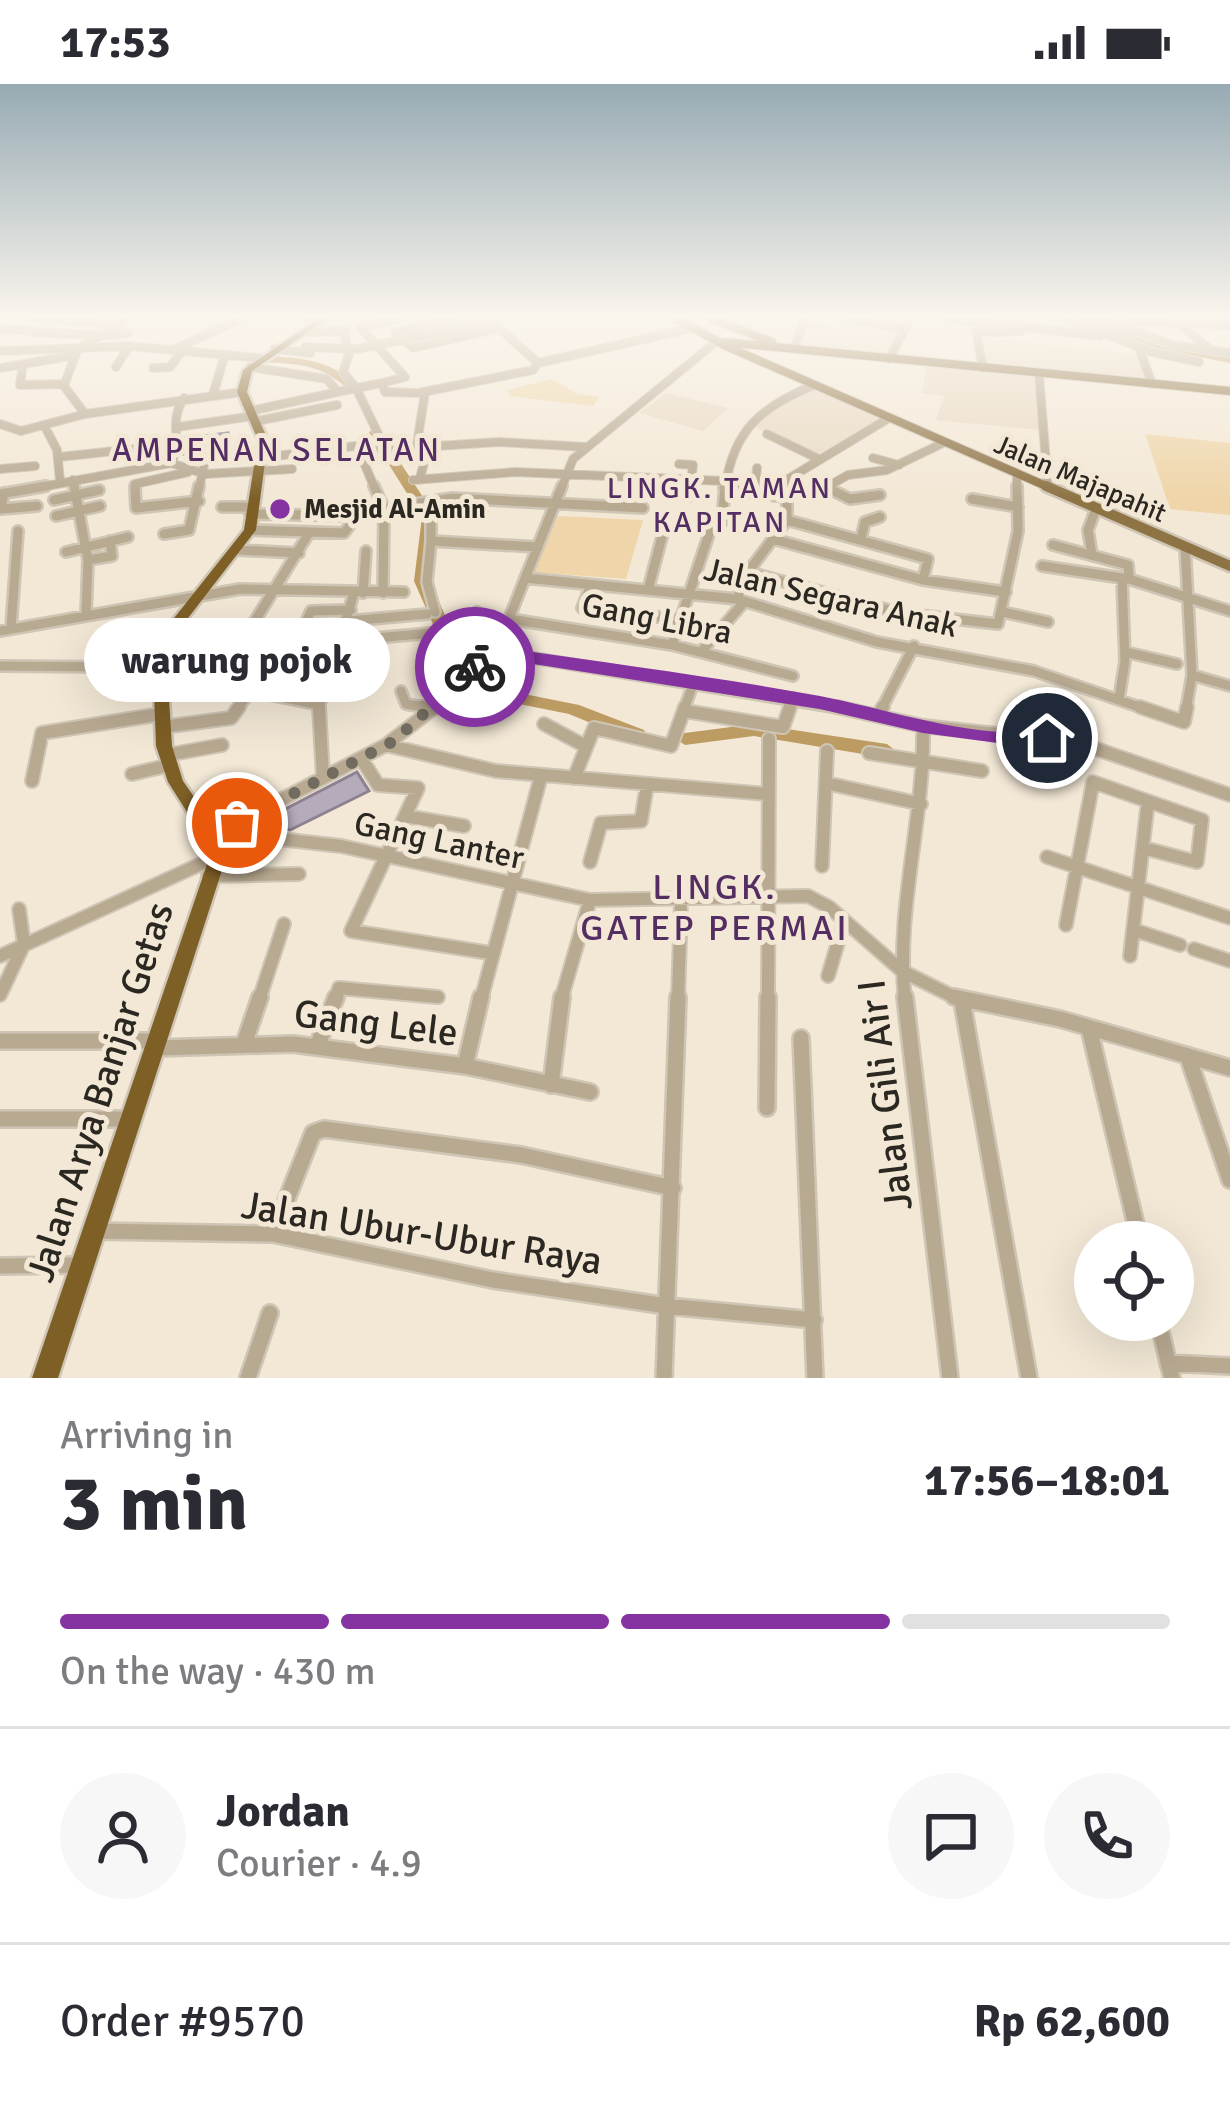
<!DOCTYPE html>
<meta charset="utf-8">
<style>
:root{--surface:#fff;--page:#f7f7f7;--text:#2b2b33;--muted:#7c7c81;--line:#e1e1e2;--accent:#8633a2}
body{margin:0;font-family:Signika,sans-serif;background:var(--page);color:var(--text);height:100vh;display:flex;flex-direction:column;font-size:45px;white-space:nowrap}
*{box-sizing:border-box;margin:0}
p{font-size:39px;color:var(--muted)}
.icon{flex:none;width:66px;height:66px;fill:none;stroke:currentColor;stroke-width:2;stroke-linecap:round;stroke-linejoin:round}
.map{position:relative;height:1294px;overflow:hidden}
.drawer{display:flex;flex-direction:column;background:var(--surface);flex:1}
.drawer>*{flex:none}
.buttons{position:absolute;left:1074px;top:1137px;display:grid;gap:24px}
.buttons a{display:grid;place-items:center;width:120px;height:120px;border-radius:50%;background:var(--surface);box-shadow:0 12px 48px #0002;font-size:60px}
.pin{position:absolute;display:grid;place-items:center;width:102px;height:102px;color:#fff;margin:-51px;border:6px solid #fff;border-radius:50%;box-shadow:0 3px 12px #0007}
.courier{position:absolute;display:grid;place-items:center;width:120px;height:120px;margin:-60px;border:9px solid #8633a2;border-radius:50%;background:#fff;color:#222;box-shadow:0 3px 15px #0007}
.bubble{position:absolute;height:84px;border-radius:42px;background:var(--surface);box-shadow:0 12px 48px #0002;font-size:39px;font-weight:800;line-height:84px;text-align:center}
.overview em{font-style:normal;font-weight:800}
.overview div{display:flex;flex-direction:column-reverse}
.overview{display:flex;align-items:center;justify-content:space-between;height:204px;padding:0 60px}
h1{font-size:78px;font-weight:800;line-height:90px}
.bar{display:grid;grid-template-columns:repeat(4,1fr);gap:18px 12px;align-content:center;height:144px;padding:0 60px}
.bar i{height:15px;border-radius:9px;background:var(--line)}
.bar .selected{background:var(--accent)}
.bar p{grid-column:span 4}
.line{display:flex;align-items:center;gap:30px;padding:0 60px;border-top:3px solid var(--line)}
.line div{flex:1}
.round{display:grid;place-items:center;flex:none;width:126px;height:126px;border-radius:63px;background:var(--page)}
.status{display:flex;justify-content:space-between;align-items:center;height:84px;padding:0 60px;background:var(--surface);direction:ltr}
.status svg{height:33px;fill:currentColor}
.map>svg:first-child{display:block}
</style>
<div class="status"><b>17:53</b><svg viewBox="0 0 49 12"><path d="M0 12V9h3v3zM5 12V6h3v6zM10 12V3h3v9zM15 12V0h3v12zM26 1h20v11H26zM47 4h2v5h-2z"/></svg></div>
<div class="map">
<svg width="1230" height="1294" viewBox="0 0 1230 1294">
<rect width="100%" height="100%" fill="#f3e8d6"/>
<path fill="#e9dac3" d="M 807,239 L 900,249 L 887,270 L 799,261 Z
M 982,254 L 1138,270 L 1148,299 L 986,283 Z
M 926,281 L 1035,292 L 1040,346 L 936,336 L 944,312 L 922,309 Z
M 815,302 L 883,334 L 819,370 L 751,342 L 782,314 Z
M 666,309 L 728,324 L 703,347 L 639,329 Z"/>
<path fill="#efd5a9" d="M 552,295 L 577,310 L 599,313 L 593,322 L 510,312 L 507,306 Z
M 1145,350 L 1230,359 L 1230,431 L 1170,425 Z
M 558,432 L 643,436 L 626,495 L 533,488 Z"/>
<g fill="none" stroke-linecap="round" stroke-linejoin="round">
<path fill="#bd9c64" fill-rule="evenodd" d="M 1079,234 L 1094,234 L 1151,257 L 1230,273 L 1230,279 L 1144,262 Z
M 246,271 C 288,274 327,270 358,303 L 348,305 C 314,273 284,282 242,276 L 241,274 Z
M 371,346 L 379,346 L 436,433 L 430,497 L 459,563 L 453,587 L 504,606 L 579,621 L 644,646 L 647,651 L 644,656 L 632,656 L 569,630 L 495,615 L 438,594 L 436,590 L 443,563 L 414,497 L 422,433 L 369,349 Z
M 754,640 L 887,660 L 896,667 L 887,674 L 754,652 L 685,661 L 676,655 L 685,649 Z"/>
</g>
<path fill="#b6abbb" stroke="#8d8292" stroke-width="3" d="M 228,349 L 228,364 L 183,370 L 185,354 Z
M 357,688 L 369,707 L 290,746 L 279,744 L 270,733 Z"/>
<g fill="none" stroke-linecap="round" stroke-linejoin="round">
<defs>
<path id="minor-far3" d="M 32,234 L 118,240
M 308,234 L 321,238
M 402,234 L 360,243 L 405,293 L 382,299 L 385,308 L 418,309 L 533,286 L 538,279
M 488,234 L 538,279 L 693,244
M 846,234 L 906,245
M 946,234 L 988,239 L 995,248 L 1021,247
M 1064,234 L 1152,268 L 1199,278
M 1099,234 L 1172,261 L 1230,269
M 1129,237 L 1230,241
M 986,238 L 1100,252
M 1178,239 L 1212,267
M 0,245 L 35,247
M 32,248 L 98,251
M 305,248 L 346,247
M 100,252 L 128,249
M 398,252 L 395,248 L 457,234
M 403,256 L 413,264 L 500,244
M 305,263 L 356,265 L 492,238
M 1139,264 L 1152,300
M 175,265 L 243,234
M 274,265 L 310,269
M 794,265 L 805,234
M 0,267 L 129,262 L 259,274
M 889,275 L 911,234
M 23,280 L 20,301 L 65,300
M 116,283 L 129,262
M 250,283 L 327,295 L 337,307
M 0,284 L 76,271
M 153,284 L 170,283 L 182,267
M 983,284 L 976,247 L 995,248
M 1039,290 L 1048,404
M 382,299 L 356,304 L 385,364
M 213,311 L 223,277
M 250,327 L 356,304 L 343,288 L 349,270 L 344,249
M 85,330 L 64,302 L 77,266 L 127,234
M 257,337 L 337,321
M 0,340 L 21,347 L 85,330 L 242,308
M 44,341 L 57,366 L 60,397
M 177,343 L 253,332
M 767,350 L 819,375
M 417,360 L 425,308
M 359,367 L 375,405
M 59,373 L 133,365 L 171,379 C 184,357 167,340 184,314
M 260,374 L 355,362 L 359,367 L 499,358 L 585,363
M 873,374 L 899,381
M 679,380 L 693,381 L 690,405
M 0,385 L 35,382
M 1017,390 L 1017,405
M 420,394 L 429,360
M 73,396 L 75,405
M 413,396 L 515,388 L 724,397
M 30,405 L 171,379 L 205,390 L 292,385
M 135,405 L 135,400 L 188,388
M 199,405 L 206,372
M 561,405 L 573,375 L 717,257
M 725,405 C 733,346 761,323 814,301
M 755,405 L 757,384
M 786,405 L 788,395 L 889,334
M 823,405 L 848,391 L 887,386 L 943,359"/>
<path id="minor-far2" d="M 74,402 L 88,476 L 86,531
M 135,402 L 136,424 L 199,417
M 374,402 L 384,425 L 383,509
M 826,403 L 850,415 L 880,411
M 724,404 L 784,413
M 755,408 L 756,402
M 4,409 L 1,425 L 37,422
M 0,410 L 46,402
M 812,411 L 829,402
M 689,412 L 690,402
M 972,415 L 1018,423
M 54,416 L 99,406
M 222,423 L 251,423
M 250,430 L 354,432
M 56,432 L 100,422
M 431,433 L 431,457 L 538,463
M 787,436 L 928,475 L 923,496
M 250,446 L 344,449 L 359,429 L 452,414 L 643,424
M 164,450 L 189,446 L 199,402
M 773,455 L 923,496 L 1006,508
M 861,455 L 865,438 L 880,433
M 431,457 L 427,498 L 435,528
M 1053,461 L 1128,481 L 1129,493
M 1185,463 L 1192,591 L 1186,626
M 238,466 L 299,469
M 66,468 L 128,453
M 1092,471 L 1088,446 L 1096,425
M 88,476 L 112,472 L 110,457
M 1042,482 L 1129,495 L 1230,527
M 748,488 L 900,529 L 998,540 L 1018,447 L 1017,402
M 525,494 L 737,515 L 877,558 L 1034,587 L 1148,626
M 591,501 L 582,524 L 683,536
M 648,506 L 664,445
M 363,509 L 366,467
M 737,515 L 748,488 L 787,436 L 787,402
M 477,528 L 482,540 L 504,547
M 1003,528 L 1048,538
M 510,535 L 672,561 L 793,592
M 348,537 L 427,530
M 11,544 L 18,447
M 0,547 L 240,505 L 404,508
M 251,547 L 301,549 L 311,527 L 351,526
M 343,557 L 431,549
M 672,561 L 711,444 L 722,438 L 725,402
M 491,567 L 851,626
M 701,568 L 745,517
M 1125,568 L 1177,580
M 0,582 L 226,584 L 309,449
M 1192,591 L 1230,602
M 401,607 L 406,620 L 433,625
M 1119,615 L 1125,577 L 1122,494
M 237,626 L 250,607 L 320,621
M 318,626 L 354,509
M 432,626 L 504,547 L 562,402
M 684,626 L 693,600
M 789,626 L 793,614
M 881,626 L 914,562"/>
<path id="minor-far1" d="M 319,623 L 323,693
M 422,623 L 433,625
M 837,623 L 923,642 L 1079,659 L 1230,711
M 1140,623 L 1184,638 L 1187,623
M 685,627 L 783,643 L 790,623
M 878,632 L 883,623
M 544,640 L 585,662
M 162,643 L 231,634 L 239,623
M 1027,656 L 1028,677 L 1046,684
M 386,661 L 496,687 L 766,710
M 869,669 L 982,687
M 167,671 L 222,661
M 361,674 L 378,701 L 418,704 L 351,847 L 490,869
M 132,690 L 170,681
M 574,694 L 594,644 L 671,662 L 685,623
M 32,697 L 42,649 L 161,630
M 826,699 L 921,720
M 405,732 L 464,742
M 225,745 L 386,661 L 435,623
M 226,749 L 341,762 L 590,816 L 808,812 L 829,823 L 902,887 L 960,916
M 1047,773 L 1230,834
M 590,778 L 601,739 L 641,737 L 647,701
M 822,782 L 827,667
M 208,792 L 299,790
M 1066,841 L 1093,698 L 1202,736 L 1197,778 L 1144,764
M 1134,846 L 1180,861
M 1194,865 L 1230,877
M 0,872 L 216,773
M 1130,872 L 1148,717
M 828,892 L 844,838
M 0,911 L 24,860 L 19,825
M 259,916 L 284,840
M 335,916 L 339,904 L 438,913
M 481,916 L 541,692
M 561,916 L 590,816
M 678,916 L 681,818
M 768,916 L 769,655
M 905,916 C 895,826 925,733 923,642"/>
<path id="minor" d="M 905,913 L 950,1294
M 954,913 L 1060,935 L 1230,984
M 962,917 L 1029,1294
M 1089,944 L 1140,1158
M 801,954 L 815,1294
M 0,957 L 155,957
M 244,960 L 260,913
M 317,963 L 336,913
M 156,964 L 293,960 L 465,982 L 590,1008
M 1188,973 L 1230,1096
M 465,982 L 481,913
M 551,1001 L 562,913
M 767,1024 L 768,913
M 0,1035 L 129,1035
M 94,1147 L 273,1150 L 493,1196 L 667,1222 L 814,1236
M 273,1150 L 313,1049 L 324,1045 L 521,1071 L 673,1104
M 0,1182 L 81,1181
M 1158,1236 L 1172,1294
M 1168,1279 L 1230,1282
M 248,1294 L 270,1229
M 664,1294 L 678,913"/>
<path id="major-far1" d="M 675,234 L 726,262 L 1053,405
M 710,234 L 772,258
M 724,258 L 1230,307"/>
<path id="major" d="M 1046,402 L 1230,482"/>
<path id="highway" d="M 319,234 L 329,234 L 252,287 L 247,308 L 268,356 L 256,446 L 178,547 L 167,584 L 172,662 L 183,697 L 199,720 L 232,744 L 234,749 L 58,1294 L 32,1294 L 217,751 L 187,728 L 168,698 L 156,662 L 153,584 L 167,543 L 244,446 L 258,356 L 237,308 L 243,286 Z"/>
</defs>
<use href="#minor-far3" stroke="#cfc5b5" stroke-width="10"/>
<use href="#minor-far2" stroke="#cfc5b5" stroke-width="14"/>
<use href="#minor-far1" stroke="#cfc5b5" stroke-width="16"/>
<use href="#minor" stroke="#cfc5b5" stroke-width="20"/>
<use href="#major-far1" stroke="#cfc5b5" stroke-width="10"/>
<use href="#major" stroke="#cfc5b5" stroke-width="15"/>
<use href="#highway" stroke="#cfc5b5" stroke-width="5"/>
<use href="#minor-far3" stroke="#b8a991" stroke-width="8"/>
<use href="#minor-far2" stroke="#b8a991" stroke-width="9"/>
<use href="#minor-far1" stroke="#b8a991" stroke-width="12"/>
<use href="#minor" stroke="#b8a991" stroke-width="15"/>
<use href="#major-far1" stroke="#8e7345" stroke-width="8"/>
<use href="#major" stroke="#8e7345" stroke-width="10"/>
<use href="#highway" fill="#7e5f26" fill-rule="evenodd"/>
</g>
<linearGradient id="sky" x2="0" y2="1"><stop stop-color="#97aab3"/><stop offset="0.56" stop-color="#faf5ed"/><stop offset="1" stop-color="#faf5ed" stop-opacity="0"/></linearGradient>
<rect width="1230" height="415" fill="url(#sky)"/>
<path fill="#8633a2" d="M 491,562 C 600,578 711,592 820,612 C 892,626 973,656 1047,647 L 1057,654 L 1027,663 L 923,649 L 820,625 L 495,574 L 481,587 L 468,587 L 468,579 Z"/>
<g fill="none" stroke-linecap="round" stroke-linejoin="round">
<path stroke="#716b60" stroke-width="12" stroke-dasharray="0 21.6" d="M 237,739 L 394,657 L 475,583"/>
</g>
<circle fill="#8633a2" stroke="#f3e8d6" stroke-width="4.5" cx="280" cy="425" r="12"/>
<g text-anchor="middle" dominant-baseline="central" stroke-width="10" stroke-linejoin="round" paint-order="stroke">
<g font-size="27" fill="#2b2721" stroke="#f3e8d6">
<text transform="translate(1080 395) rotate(23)">Jalan Majapahit</text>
</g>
<g font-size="27" font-weight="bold" fill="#2b2721" stroke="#f3e8d6" text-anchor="start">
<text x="304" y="425">Mesjid Al-Amin</text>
</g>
<g font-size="30" letter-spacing="3" fill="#542d63" stroke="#f3e8d6">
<text x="720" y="404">LINGK. TAMAN<tspan x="720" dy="34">KAPITAN</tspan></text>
</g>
<g font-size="33" letter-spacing="3" fill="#542d63" stroke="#f3e8d6">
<text x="277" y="366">AMPENAN SELATAN</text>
</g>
<g font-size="33" fill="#2b2721" stroke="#f3e8d6">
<text transform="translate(831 514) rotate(13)">Jalan Segara Anak</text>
<text transform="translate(657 535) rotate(11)">Gang Libra</text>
<text transform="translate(439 757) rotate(12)">Gang Lanter</text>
</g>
<g font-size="36" letter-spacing="3" fill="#542d63" stroke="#f3e8d6">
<text x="715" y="803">LINGK.<tspan x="715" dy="41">GATEP PERMAI</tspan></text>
</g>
<g font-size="39" fill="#2b2721" stroke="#f3e8d6">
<text transform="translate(376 939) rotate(7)">Gang Lele</text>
<text transform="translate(100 1008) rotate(-72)">Jalan Arya Banjar Getas</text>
<text transform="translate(885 1011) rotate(-97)">Jalan Gili Air I</text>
<text transform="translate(422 1149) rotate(9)">Jalan Ubur-Ubur Raya</text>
</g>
</g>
</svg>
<div class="buttons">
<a><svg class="icon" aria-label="locate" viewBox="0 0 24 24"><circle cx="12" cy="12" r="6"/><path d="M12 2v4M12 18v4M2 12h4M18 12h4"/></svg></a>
</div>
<div class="pin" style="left:237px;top:739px;background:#ea580c"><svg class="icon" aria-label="bag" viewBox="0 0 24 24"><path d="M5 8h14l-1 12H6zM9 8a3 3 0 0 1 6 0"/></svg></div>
<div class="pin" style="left:1047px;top:654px;background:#1f2937"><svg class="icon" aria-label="home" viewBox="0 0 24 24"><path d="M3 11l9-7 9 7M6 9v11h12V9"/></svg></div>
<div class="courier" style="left:475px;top:583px"><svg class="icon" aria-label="bike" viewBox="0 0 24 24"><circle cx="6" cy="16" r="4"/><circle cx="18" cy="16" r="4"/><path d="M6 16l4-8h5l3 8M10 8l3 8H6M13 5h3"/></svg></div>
<div class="bubble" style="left:84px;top:534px;width:306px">warung pojok</div>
</div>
<section class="drawer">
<div class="overview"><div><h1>3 min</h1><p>Arriving in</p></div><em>17:56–18:01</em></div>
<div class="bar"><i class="selected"></i><i class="selected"></i><i class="selected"></i><i></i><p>On the way · 430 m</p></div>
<div class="line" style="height:216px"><a class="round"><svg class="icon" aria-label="person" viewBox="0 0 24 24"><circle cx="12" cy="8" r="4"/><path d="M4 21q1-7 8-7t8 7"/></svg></a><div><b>Jordan</b><p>Courier · 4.9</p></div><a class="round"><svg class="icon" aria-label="chat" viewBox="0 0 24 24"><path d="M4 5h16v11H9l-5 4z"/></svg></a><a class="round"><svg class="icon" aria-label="phone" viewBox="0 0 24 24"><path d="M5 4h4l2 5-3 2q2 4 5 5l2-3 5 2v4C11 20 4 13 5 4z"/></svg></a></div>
<div class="line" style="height:156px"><div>Order #9570</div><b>Rp 62,600</b></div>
</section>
